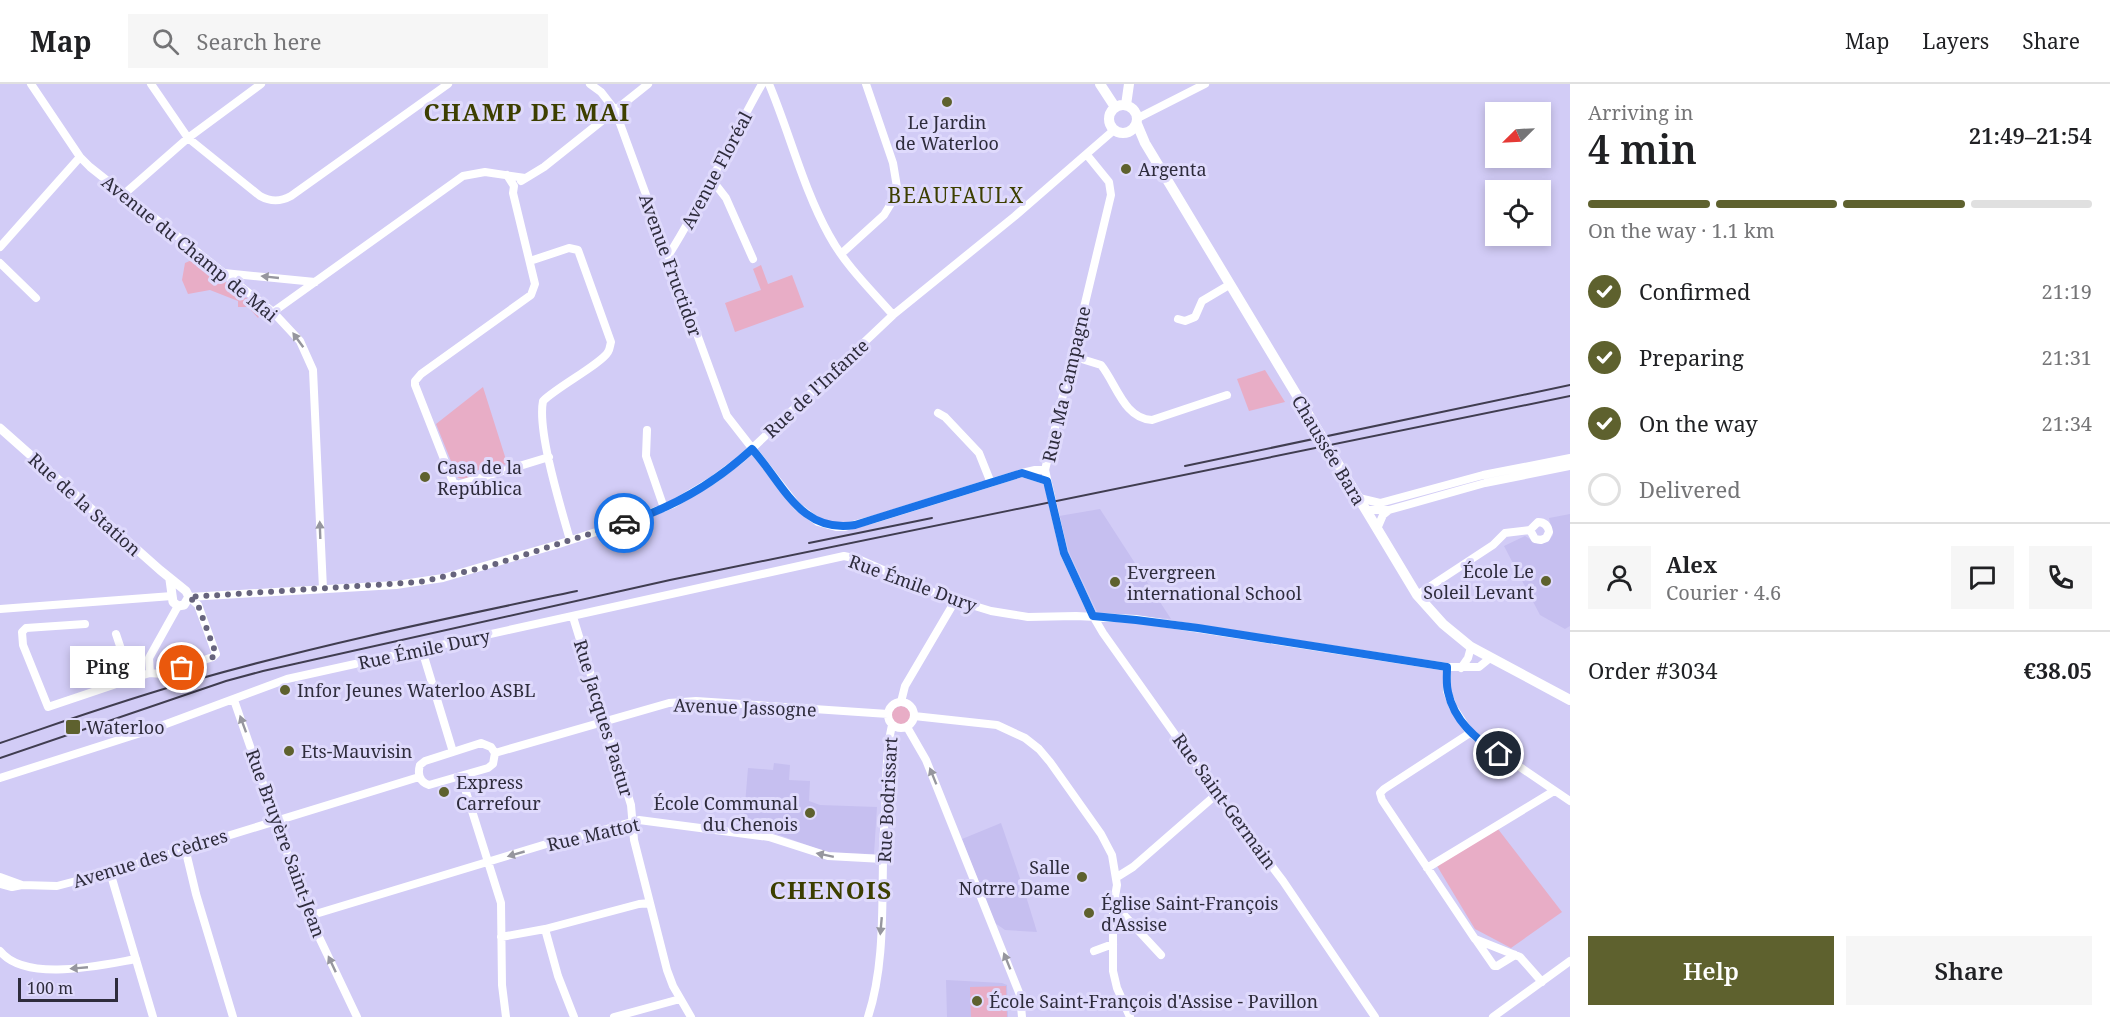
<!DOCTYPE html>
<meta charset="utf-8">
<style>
:root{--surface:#fff;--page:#f6f6f6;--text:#202124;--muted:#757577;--line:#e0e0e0;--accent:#5e612e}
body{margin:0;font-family:"Noto Serif",serif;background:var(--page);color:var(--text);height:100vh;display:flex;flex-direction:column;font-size:22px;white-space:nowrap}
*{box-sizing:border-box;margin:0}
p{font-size:20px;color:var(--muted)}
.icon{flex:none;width:33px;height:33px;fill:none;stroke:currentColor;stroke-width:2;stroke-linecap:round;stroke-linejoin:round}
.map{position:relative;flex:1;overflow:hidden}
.side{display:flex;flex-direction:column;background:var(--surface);width:540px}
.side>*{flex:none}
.needle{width:39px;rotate:246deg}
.fabs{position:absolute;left:1485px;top:18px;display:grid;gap:12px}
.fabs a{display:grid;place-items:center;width:66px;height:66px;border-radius:0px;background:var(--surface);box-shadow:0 3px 9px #0003;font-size:30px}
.scale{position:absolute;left:18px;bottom:15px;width:100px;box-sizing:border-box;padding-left:6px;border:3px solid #2e2c3c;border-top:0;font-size:16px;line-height:21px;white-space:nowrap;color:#2e2c3c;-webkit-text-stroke:4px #dfdafc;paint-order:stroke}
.pin{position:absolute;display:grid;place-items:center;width:51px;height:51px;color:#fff;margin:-26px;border:3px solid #fff;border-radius:50%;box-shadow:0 2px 6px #0007}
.courier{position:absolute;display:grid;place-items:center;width:60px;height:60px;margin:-30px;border:4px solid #1a73e8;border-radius:50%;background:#fff;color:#222;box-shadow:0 2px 8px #0007}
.bubble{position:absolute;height:42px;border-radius:0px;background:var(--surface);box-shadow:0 3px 9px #0003;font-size:20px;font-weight:600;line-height:42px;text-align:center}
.overview em{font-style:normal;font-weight:600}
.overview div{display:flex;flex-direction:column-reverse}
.overview{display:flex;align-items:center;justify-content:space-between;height:102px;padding:0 18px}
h1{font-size:39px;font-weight:600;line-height:45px}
.bar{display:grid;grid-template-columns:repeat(4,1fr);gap:9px 6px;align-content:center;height:72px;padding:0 18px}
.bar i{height:8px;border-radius:4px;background:var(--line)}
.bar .active{background:var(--accent)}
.bar p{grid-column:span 4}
.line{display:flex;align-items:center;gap:15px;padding:0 18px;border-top:2px solid var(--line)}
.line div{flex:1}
.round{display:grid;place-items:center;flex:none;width:63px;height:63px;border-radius:0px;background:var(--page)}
ol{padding:0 18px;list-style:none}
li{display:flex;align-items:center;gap:18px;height:66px}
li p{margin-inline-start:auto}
li .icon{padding:6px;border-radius:50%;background:var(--accent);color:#fff;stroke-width:4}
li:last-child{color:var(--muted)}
li i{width:33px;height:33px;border:3px solid var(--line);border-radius:50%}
.primary-button{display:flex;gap:12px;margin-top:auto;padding:12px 18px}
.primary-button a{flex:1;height:69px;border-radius:0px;background:var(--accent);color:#fff;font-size:24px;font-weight:600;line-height:69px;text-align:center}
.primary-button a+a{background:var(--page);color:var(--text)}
header{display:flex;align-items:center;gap:36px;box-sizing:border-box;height:84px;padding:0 30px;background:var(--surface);border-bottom:2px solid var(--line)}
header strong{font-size:28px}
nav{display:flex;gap:33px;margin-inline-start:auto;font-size:21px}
.search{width:420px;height:54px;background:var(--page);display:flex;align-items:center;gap:15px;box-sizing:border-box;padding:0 21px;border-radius:0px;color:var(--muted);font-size:22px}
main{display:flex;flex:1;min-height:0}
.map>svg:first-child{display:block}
</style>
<header>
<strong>Map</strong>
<div class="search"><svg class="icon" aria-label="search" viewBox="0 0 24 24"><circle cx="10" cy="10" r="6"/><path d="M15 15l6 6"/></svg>Search here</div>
<nav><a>Map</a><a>Layers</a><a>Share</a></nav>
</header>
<main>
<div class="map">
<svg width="1570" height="933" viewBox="0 0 1570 933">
<rect width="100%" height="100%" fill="#d2ccf6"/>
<path fill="#c6bff0" d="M 1100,425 L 1171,535 L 1097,528 L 1069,468 L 1059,432 Z
M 1570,430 L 1570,542 L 1565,545 L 1540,531 L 1504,462 L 1525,452 L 1538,460 L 1548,458 L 1553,451 L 1549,434 Z
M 774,679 L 790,681 L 789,696 L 810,697 L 809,717 L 820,721 L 877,723 L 874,770 L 833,769 L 815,764 L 777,750 L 743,745 L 748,684 L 773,686 Z
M 1001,739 L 1025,809 L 1037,848 L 1005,846 L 995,839 L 962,755 Z
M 946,896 L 1002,899 L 1007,901 L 1008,933 L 947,933 Z"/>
<path fill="#e8adc6" d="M 194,175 L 263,226 L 258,234 L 248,223 L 238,223 L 238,217 L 210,206 L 188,210 L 182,196 L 185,179 Z
M 761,181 L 768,200 L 792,191 L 804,223 L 735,248 L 725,219 L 761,206 L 753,185 Z
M 1265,286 L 1285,318 L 1249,327 L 1237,295 Z
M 483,303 L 508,382 L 500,379 L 478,386 L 475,391 C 466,394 461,398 454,390 L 455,387 L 436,340 Z
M891 632a10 10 0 1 1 20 0a10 10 0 1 1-20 0Z
M 1498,745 L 1562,828 L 1511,864 L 1475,845 L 1437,782 Z
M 1006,902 L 1007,933 L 971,933 L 970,903 Z"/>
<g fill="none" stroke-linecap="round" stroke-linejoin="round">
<path stroke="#fff" stroke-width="8" d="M 31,0 L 80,73 L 90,83 L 273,228 L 300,257 L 313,286 L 323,505
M 151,0 L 188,54 L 260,112 C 271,118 280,118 291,112 L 448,0
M 590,0 L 601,8 L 615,26 L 727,332 L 797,422 L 818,438 L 836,443 L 845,443 L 875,435 L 1022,389 L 1035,386 L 1045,386
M 769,0 C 790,50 803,104 829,151 C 845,181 871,206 893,231
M 1138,34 L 1205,0
M 1087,71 L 1109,98 L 1111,111 L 1045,386 L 1064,469 L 1093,532 L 1103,549 L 1225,721 L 1283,797 L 1375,933
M 507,91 L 514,102 L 513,109 L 535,200 L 531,211 L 421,290 L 415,297 L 415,301 L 453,398 L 457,401 L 549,373
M 712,96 L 726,114 L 753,175
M 521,97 L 544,83 L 648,0
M 123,111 L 188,54 L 261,0
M 0,163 L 80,73
M 841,170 L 884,131 L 895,113 L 897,103 L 893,79 L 866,0
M 668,172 C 703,117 730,57 762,0
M 530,177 L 569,164 L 578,166 L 611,258 C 610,261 610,265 608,268 C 601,280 557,303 543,317 C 537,347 561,424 570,456
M 0,179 L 36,214
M 224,189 L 315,198
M 273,228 L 463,92 L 485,88 L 525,94
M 1178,235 L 1185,237 L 1195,233 L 1202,217 L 1229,201
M 1072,272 L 1101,281 C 1116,299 1124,335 1152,336 L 1227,311
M 938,329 L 945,333 L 979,369 L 991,399
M 647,346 L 646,372 L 664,424
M 1022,389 L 1047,397
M 1359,414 L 1380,419 L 1483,391 L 1570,374
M 1366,426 L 1389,426
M 1377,445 L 1383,431 L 1389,426 L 1485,399 L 1570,382
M 1417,511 L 1493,461 L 1505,449 L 1530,446 L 1535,455 L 1541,456 L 1546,454 L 1549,448 C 1548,442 1545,438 1538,438 L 1530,446
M 189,513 L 396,501 L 443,494 L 559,460 L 630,437 L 673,420 L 713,396 L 741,375 L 893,231 L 1015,132 L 1114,46
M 0,525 L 172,512
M 573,533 L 631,721 L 634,756 L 667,886 L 673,902 L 691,933
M 85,540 L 26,544 L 22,548 L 23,561 L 48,623 L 140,592 L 150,589 L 162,590 L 213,573 L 216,570 L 198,521 L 189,513
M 116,550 L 131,595
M 422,566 L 453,668
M 1447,583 L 1447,607 L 1453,623 L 1470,649 L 1570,717
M 1461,584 L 1468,574 L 1471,563
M 150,589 L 149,574 L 178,522
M 234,616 L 309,832 L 357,933
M 901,618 L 905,602 L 955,517
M888 631a13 13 0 1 1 26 0a13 13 0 1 1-26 0Z
M 914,632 L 997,641 L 1025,654 L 1039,665 L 1050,678 L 1101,750 L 1112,771 L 1117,801 L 1113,824 L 1113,887 L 1117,904 L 1130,933
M 907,643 L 926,676 L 1020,911 L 1022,933
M 1470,649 L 1384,705 L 1380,709 L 1382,716 L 1475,855 L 1520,873 L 1542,898
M 481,659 L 491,663 L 495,669 L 493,680 L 488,684 L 429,701 C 420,698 417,691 420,681 L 425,677 Z
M 495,669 L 669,619 L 696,617 L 888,630
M 461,692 L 501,819 L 502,901 L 506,933
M 0,694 L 150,646 L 287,595 L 844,472 L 858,475 L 942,512 L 991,527 L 1028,533 L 1076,532 L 1136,535 L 1447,583 L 1479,583 L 1490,574
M 185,764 L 196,810 L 233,933
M 1427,784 L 1554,707
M 110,788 L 153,933
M 0,793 L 22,801
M 1117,793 L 1133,783 L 1218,709
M 0,800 L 12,803 L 22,801 L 57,802 L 110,788 L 419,693
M 1113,824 L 1123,830 L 1161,871
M 309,832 L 563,755 L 570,755 L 639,736 L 769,753 L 828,772 L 883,775
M 545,845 L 558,892 L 574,933
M 501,853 L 545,845 L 639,820 L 650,819
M 1476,856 L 1494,882 L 1497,882 L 1515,871
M 0,867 C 25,899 102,881 136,875
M 1094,867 L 1113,860
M 614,933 L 680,915
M 868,933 C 884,884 882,829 883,778 C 883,755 885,732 886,709 C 886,687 887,663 892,641
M 1493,933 L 1570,877"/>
<path stroke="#fff" stroke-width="9" d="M 0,344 L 160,486 L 186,507 L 189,513 L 184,521 L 178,522 L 173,518 L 170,496"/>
<path stroke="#fff" stroke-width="10" d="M 1100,0 L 1115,23
M1109 35a14 14 0 1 1 28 0a14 14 0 1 1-28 0Z
M 1126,21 L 1129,0
M 1137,40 L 1145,59 L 1417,511 L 1443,540 L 1471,563 L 1570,616"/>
<path stroke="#403d50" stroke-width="2" d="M 1185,382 L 1570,301
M 809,459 L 932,434
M 0,659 C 65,637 129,614 195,596 C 321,560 449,534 577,507
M 0,674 L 226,597 L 263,587 L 670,496 L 1570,312"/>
</g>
<defs><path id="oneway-solid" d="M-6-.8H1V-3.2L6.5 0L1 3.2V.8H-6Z" transform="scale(1.5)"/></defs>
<g fill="#96969e">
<use href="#oneway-solid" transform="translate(270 193) rotate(-174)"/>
<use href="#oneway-solid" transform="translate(298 256) rotate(-126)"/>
<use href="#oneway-solid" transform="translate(320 446) rotate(-92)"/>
<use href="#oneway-solid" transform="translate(243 640) rotate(-110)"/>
<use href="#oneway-solid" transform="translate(933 692) rotate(-112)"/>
<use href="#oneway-solid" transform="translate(516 770) rotate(164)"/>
<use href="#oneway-solid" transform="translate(825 771) rotate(-168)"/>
<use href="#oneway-solid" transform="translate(881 842) rotate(95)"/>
<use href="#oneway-solid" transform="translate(1007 877) rotate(-112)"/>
<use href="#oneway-solid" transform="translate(332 880) rotate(-115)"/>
<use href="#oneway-solid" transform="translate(79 884) rotate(175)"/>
</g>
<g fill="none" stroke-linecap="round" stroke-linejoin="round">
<path stroke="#67647d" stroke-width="6" stroke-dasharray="0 10.8" d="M 182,584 L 213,573 L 216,570 L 198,521 L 189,513 L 420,498 L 486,483 L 624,439"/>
<path stroke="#1a73e8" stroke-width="8" d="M 624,439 C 672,424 715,399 752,365 C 783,399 800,450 855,441 L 1022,389 L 1047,397 L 1064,469 L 1093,532 L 1136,536 L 1198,544 L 1447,583 C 1447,591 1446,600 1448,608 C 1454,637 1476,655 1499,670"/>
</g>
<g fill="#5e612e" stroke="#dfdafc" stroke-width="2">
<circle cx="947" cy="18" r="6"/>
<circle cx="1126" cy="85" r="6"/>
<circle cx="425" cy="393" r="6"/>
<circle cx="1546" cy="497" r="6"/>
<circle cx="1115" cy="498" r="6"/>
<circle cx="285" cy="606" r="6"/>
<rect x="65" y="635" width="16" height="16" rx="3"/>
<circle cx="289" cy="667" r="6"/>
<circle cx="444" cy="708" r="6"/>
<circle cx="810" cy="729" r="6"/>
<circle cx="1082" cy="793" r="6"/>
<circle cx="1089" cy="829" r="6"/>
<circle cx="977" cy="917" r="6"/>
</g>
<g text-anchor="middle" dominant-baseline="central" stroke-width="6" stroke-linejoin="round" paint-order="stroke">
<g font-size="18" fill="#2e2c3c" stroke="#dfdafc" text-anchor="start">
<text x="947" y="38" text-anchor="middle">Le Jardin<tspan x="947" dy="21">de Waterloo</tspan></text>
<text x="1138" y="85">Argenta</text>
<text x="437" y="383">Casa de la<tspan x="437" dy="21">República</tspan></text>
<text x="1534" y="487" text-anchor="end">École Le<tspan x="1534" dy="21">Soleil Levant</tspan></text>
<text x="1127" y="488">Evergreen<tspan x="1127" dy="21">international School</tspan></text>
<text x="297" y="606">Infor Jeunes Waterloo ASBL</text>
<text x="86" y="643">Waterloo</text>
<text x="301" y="667">Ets-Mauvisin</text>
<text x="456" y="698">Express<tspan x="456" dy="21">Carrefour</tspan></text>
<text x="798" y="719" text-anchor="end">École Communal<tspan x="798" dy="21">du Chenois</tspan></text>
<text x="1070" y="783" text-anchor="end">Salle<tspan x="1070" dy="21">Notrre Dame</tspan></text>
<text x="1101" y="819">Église Saint-François<tspan x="1101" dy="21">d'Assise</tspan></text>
<text x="989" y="917">École Saint-François d'Assise - Pavillon</text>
</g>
<g font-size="18" fill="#2e2c3c" stroke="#dfdafc">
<text transform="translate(716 86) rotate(-62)">Avenue Floréal</text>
<text transform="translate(190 164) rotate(39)">Avenue du Champ de Mai</text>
<text transform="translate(671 181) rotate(70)">Avenue Fructidor</text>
<text transform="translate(1066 300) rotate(-77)">Rue Ma Campagne</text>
<text transform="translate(816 304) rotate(-43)">Rue de l'Infante</text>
<text transform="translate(1329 366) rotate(59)">Chaussée Bara</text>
<text transform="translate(85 420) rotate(42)">Rue de la Station</text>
<text transform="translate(913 499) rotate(20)">Rue Émile Dury</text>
<text transform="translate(424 565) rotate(-12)">Rue Émile Dury</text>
<text transform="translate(745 623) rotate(2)">Avenue Jassogne</text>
<text transform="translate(604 634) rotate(73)">Rue Jacques Pastur</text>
<text transform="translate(887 716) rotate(-87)">Rue Bodrissart</text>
<text transform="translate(1225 717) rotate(54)">Rue Saint-Germain</text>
<text transform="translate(593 750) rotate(-13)">Rue Mattot</text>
<text transform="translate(286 759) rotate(70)">Rue Bruyère Saint-Jean</text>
<text transform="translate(150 774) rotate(-17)">Avenue des Cèdres</text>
</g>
<g font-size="21" letter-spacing="1.5" fill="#3d3f00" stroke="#dfdafc">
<text x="956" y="111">BEAUFAULX</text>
</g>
<g font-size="24" font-weight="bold" letter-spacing="1.5" fill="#3d3f00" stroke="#dfdafc">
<text x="527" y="27">CHAMP DE MAI</text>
<text x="831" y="805">CHENOIS</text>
</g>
</g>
</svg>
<div class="fabs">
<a><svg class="needle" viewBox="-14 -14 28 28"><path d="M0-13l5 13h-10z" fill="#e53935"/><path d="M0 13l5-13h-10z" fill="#757577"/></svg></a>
<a><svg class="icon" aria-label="locate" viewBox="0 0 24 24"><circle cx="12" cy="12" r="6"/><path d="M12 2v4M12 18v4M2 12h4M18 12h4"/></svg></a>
</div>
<div class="scale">100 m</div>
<div class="pin" style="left:182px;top:584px;background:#ea580c"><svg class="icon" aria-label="bag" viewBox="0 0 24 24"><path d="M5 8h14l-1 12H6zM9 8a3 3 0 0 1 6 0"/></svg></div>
<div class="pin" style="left:1499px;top:670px;background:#1f2937"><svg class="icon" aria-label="home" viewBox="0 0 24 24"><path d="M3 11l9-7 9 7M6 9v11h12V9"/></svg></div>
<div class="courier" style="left:624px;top:439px"><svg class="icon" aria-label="car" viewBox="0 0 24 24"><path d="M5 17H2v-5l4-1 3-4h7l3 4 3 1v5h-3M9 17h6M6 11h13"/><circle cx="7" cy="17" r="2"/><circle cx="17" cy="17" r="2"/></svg></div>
<div class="bubble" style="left:70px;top:562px;width:75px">Ping</div>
</div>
<section class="side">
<div class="overview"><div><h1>4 min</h1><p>Arriving in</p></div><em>21:49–21:54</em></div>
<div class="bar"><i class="active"></i><i class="active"></i><i class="active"></i><i></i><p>On the way · 1.1 km</p></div>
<ol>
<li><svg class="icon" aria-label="check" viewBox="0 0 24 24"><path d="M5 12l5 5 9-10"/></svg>Confirmed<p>21:19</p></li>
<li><svg class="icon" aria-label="check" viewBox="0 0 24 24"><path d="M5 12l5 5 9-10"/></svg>Preparing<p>21:31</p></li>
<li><svg class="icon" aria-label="check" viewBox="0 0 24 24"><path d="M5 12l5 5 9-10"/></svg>On the way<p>21:34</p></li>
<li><i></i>Delivered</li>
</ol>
<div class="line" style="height:108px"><a class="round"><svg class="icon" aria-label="person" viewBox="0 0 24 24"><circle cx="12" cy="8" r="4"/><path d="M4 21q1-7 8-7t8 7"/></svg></a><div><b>Alex</b><p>Courier · 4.6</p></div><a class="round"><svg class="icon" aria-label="chat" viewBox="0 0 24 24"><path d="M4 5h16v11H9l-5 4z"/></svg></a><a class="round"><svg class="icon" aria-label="phone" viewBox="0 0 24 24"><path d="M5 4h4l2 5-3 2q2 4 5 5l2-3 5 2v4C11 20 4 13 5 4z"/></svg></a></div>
<div class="line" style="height:78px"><div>Order #3034</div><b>€38.05</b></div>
<div class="primary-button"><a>Help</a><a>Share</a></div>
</section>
</main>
